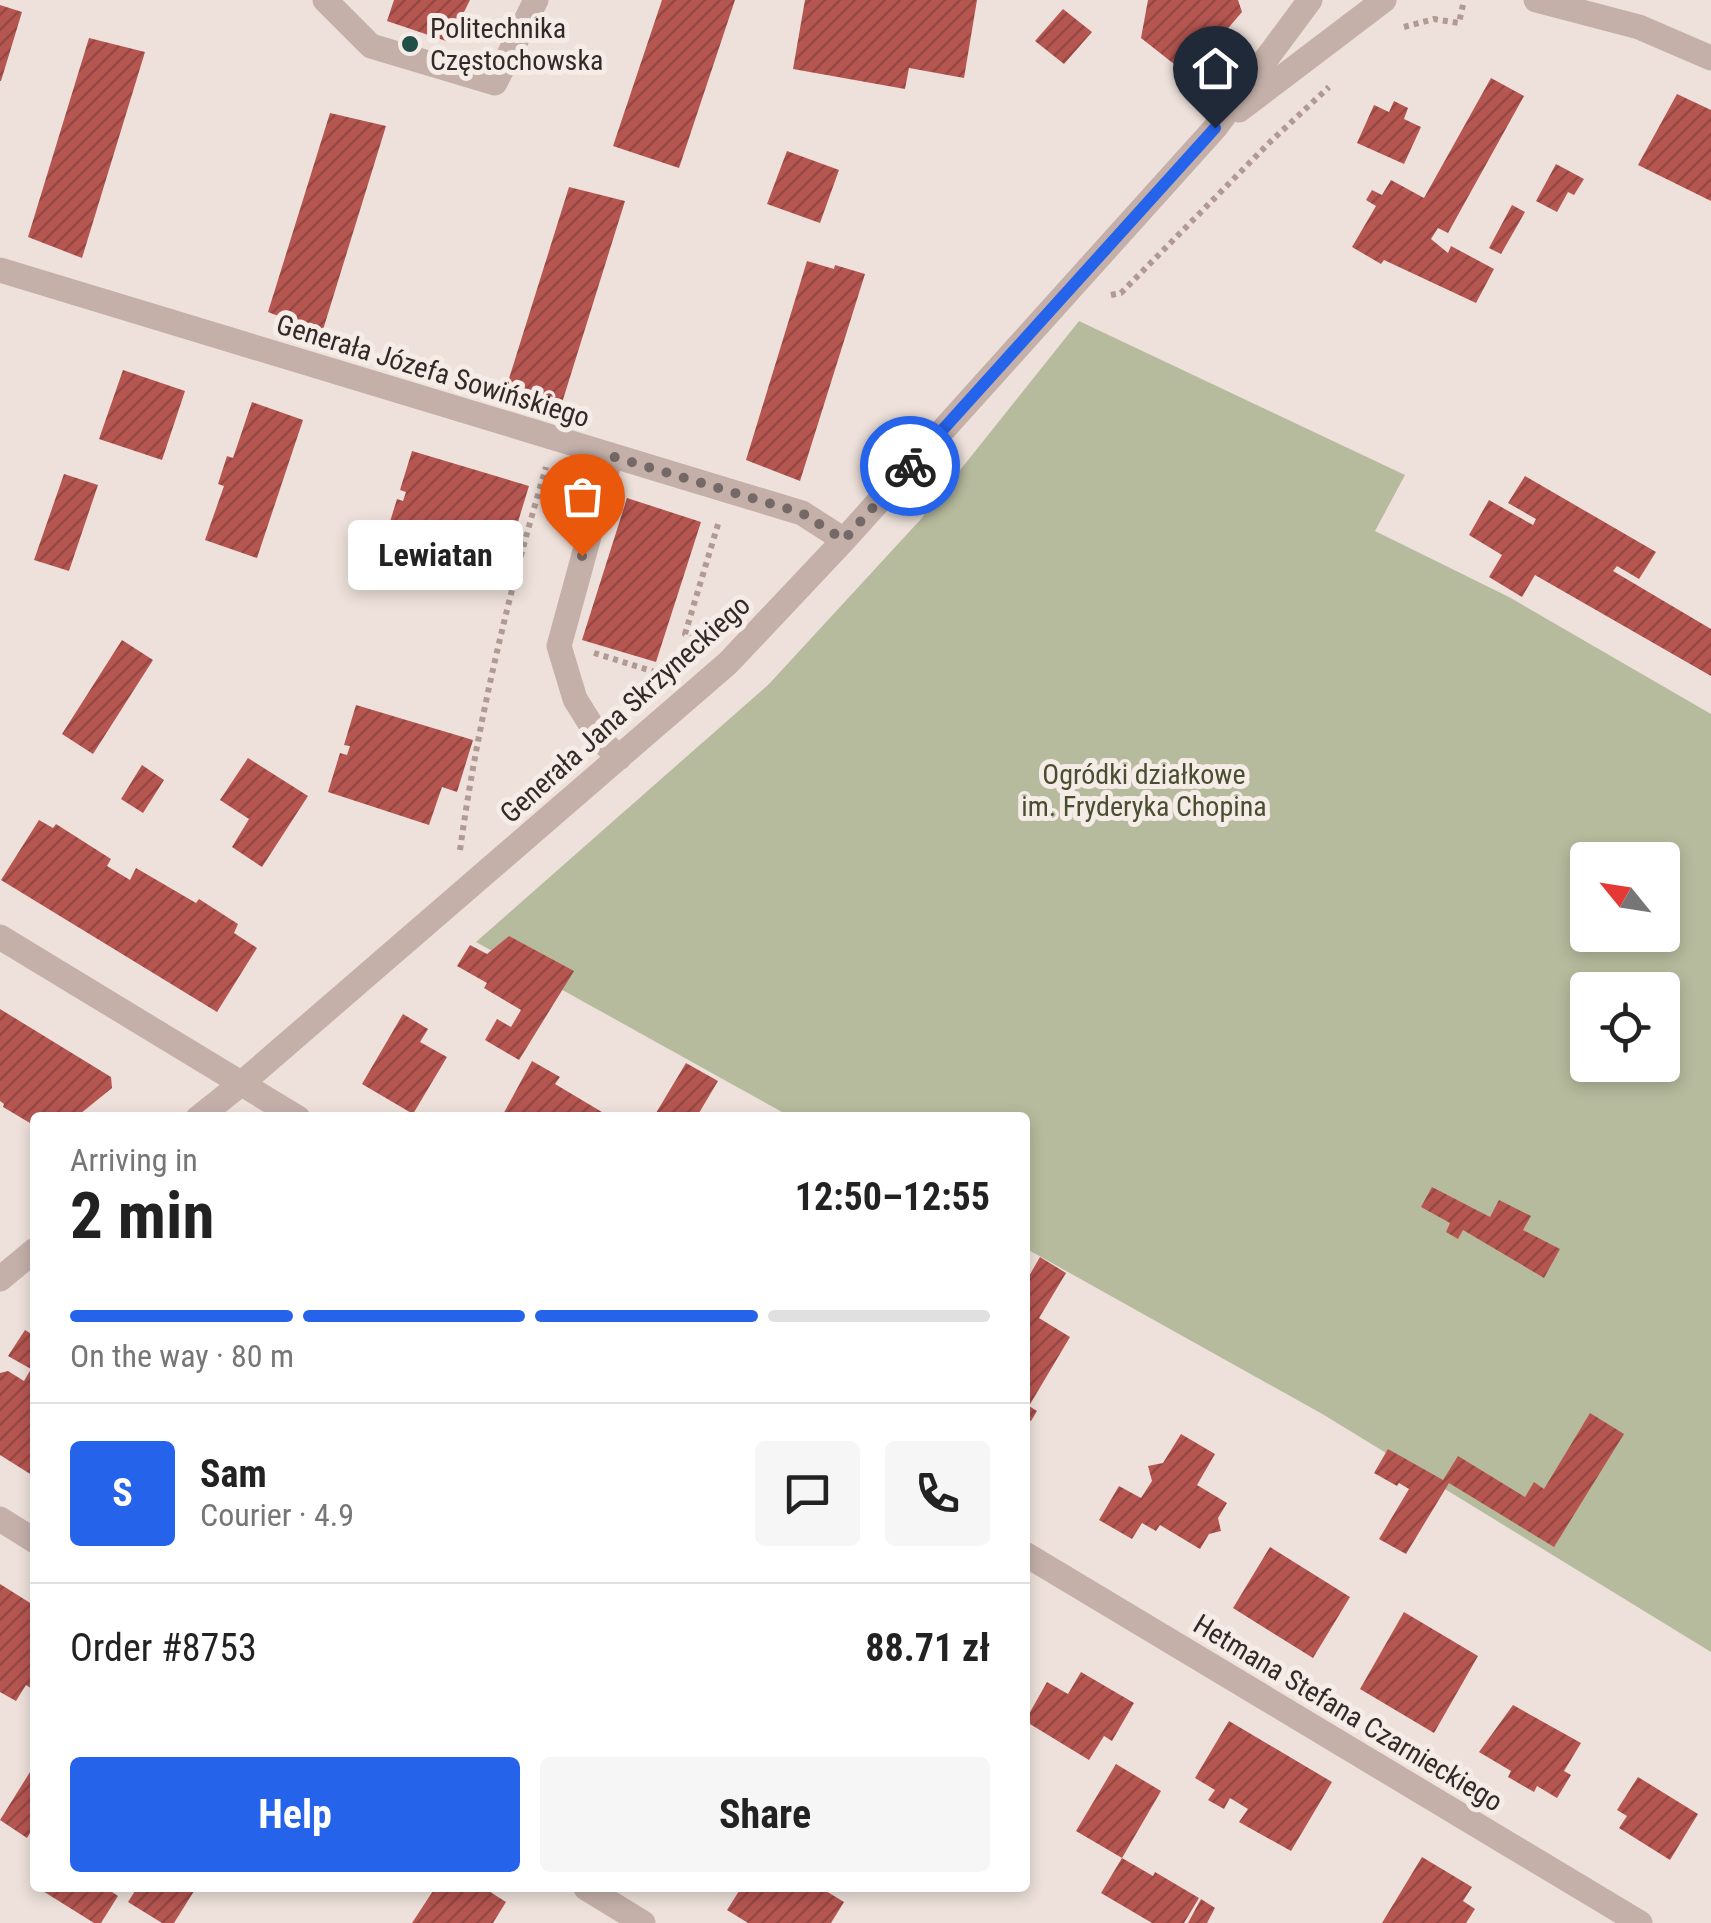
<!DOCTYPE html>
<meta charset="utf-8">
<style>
:root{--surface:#fff;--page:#f6f6f6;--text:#222;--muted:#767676;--line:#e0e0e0;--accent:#2563eb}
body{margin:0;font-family:"Roboto Condensed",sans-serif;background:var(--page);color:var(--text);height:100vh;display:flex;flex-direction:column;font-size:38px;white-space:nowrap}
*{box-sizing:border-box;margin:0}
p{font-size:32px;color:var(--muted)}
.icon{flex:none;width:55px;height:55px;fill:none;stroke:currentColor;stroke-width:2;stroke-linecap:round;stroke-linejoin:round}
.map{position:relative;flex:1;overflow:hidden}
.sheet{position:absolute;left:30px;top:1112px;width:1000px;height:780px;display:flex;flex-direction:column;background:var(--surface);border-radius:10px;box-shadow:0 5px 15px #0003}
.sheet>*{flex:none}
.needle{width:65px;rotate:300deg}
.fabs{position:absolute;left:1570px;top:842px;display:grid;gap:20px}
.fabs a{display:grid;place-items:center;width:110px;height:110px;border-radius:10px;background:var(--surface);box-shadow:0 5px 15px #0003;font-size:50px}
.pin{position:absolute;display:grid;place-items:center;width:85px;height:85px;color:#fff;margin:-102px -42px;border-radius:50% 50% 50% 0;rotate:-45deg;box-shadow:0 0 10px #0007}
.pin .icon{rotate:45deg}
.courier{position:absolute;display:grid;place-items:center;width:100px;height:100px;margin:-50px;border:8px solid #2563eb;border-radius:50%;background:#fff;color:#222;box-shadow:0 2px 12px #0007}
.bubble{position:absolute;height:70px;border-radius:10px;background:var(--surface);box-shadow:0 5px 15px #0003;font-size:32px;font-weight:700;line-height:70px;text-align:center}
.headline em{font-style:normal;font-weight:700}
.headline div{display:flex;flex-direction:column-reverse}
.headline{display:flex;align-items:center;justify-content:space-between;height:170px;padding:0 40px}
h1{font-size:65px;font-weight:700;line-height:75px}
.bar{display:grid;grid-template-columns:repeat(4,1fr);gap:15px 10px;align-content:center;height:120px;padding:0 40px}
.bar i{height:12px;border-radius:8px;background:var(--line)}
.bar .current{background:var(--accent)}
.bar p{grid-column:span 4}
.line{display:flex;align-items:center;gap:25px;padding:0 40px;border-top:2px solid var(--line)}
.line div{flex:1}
.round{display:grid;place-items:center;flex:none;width:105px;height:105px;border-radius:10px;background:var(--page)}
.primary-button{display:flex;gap:20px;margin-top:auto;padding:20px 40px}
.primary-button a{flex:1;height:115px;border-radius:10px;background:var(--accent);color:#fff;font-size:40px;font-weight:700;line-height:115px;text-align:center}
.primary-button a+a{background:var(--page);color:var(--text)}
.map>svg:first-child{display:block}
</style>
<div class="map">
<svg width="1711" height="1923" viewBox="0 0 1711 1923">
<defs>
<pattern id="building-hatch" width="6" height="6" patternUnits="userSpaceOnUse" patternTransform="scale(2.5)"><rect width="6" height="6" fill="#b65651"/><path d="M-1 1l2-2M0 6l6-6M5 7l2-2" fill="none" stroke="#954743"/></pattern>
</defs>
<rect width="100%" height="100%" fill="#eee1db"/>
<path fill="#b7bb9d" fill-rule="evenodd" d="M 1079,321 L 1405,475 L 1375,531 L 1509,597 L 1711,714 L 1711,1652 L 1324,1415 L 1025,1248 L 1025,1118 L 791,1117 L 476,942 L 769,684 L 921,519 ZM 1588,860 L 1662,860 L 1662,935 L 1588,935 ZM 1588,990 L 1662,990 L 1662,1065 L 1588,1065 Z"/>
<path fill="url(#building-hatch)" d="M 394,0 L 470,0 L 449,42 L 387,21 Z
M 662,0 L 735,0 L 679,168 L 613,146 Z
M 805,0 L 977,0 L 964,78 L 909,68 L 905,89 L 793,69 Z
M 1148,0 L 1238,0 L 1242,12 L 1188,75 L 1141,38 Z
M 0,5 L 22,12 L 1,81 L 0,81 Z
M 1063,9 L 1092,32 L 1064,64 L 1035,41 Z
M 89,38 L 145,52 L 82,258 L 28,237 Z
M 1491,78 L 1524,96 L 1448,233 L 1438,228 L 1431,239 L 1448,253 L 1451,246 L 1494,269 L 1476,303 L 1384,260 L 1381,264 L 1352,247 L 1376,206 L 1366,200 L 1372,190 L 1382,195 L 1391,180 L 1424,198 Z
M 1677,94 L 1711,110 L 1711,201 L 1638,165 Z
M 1394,101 L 1408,108 L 1404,119 L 1421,127 L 1404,164 L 1357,143 L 1374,105 L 1389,112 Z
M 330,113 L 386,126 L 322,333 L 268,312 Z
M 787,151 L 839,170 L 820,223 L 767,204 Z
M 1556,164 L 1584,179 L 1574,195 L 1568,192 L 1557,212 L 1536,201 Z
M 569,187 L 625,201 L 561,406 L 507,385 Z
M 1512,205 L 1525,212 L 1501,254 L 1489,248 Z
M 807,261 L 834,269 L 835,265 L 865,274 L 800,481 L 746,460 Z
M 123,370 L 185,391 L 162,460 L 99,439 Z
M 252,402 L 303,420 L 257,558 L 205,540 L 224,486 L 218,484 L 227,456 L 233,458 Z
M 412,451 L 529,486 L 513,538 L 498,533 L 486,570 L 385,538 L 397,499 L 403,501 L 406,492 L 400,490 Z
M 64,474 L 98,485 L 69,571 L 34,560 Z
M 1525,476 L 1656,552 L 1639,579 L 1617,566 L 1613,571 L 1711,629 L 1711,676 L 1535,575 L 1522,597 L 1489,577 L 1502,555 L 1469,535 L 1489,500 L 1533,525 L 1536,519 L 1508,503 Z
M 627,498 L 701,522 L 656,662 L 582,640 Z
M 122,640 L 153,660 L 93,754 L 62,734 Z
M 356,705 L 473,740 L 457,792 L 442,787 L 429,825 L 328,792 L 340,753 L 347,755 L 350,746 L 344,745 Z
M 248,758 L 308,796 L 262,867 L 232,847 L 249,819 L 220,800 Z
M 142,765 L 164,780 L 143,813 L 121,799 Z
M 39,820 L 53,828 L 56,824 L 111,859 L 107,866 L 130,880 L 136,868 L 196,903 L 199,899 L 238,924 L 234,933 L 257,948 L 217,1012 L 1,880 Z
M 509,936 L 574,971 L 519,1060 L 485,1040 L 497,1019 L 511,1027 L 521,1010 L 484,988 L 487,983 L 457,966 L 470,945 L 487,954 Z
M 0,1009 L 111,1077 L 112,1088 L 75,1118 L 35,1118 L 35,1126 L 3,1107 L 4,1104 L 0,1101 Z
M 403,1014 L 428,1029 L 420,1042 L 447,1057 L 413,1114 L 362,1084 Z
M 532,1061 L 560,1077 L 555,1084 L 612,1118 L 501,1118 Z
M 686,1063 L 718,1081 L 696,1118 L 653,1118 Z
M 1432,1187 L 1490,1217 L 1499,1200 L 1531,1216 L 1523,1230 L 1560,1249 L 1544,1278 L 1463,1230 L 1458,1239 L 1446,1232 L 1450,1223 L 1421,1207 Z
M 1040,1257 L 1066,1273 L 1039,1318 L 1070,1337 L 1029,1406 L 1037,1411 L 1031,1421 L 1025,1418 L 1025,1283 Z
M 25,1330 L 35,1336 L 35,1477 L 0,1455 L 0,1373 L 8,1371 L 24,1381 L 31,1369 L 8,1356 Z
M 1590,1413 L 1624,1434 L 1554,1547 L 1449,1483 L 1406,1554 L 1379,1539 L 1409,1489 L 1399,1483 L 1397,1486 L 1374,1473 L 1388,1449 L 1443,1480 L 1458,1456 L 1525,1497 L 1534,1482 L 1544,1489 Z
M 1181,1434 L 1215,1454 L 1197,1485 L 1227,1503 L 1218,1518 L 1221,1531 L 1209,1534 L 1200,1549 L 1160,1525 L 1156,1531 L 1142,1523 L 1132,1539 L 1099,1520 L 1119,1486 L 1141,1498 L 1152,1481 L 1148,1466 L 1163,1463 Z
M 1270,1547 L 1350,1597 L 1313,1658 L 1233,1608 Z
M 0,1584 L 35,1606 L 35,1691 L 26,1685 L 16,1701 L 0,1692 Z
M 1404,1612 L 1478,1656 L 1434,1733 L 1360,1689 Z
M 1081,1672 L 1134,1703 L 1112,1741 L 1104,1736 L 1089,1760 L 1025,1721 L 1047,1682 L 1068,1694 Z
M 1513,1705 L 1581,1743 L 1564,1771 L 1571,1775 L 1557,1798 L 1537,1786 L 1534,1792 L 1508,1777 L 1511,1771 L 1479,1752 Z
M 1229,1721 L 1332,1782 L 1291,1851 L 1239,1822 L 1248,1809 L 1230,1798 L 1224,1809 L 1208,1800 L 1215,1790 L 1195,1778 Z
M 35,1764 L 35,1825 L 27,1838 L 0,1820 Z
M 1116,1764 L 1161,1791 L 1122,1858 L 1076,1831 Z
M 1638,1777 L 1698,1814 L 1670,1860 L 1619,1828 L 1627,1816 L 1617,1810 Z
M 1422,1857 L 1472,1887 L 1463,1901 L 1475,1909 L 1466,1923 L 1382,1923 Z
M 1122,1858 L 1153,1876 L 1155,1872 L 1199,1898 L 1184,1923 L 1152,1923 L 1101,1893 Z
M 38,1888 L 106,1888 L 118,1896 L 101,1923 L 94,1923 Z
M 137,1888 L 196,1888 L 174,1923 L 162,1923 L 128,1902 Z
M 435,1888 L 484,1888 L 506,1902 L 493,1923 L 412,1923 Z
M 741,1888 L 821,1888 L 844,1902 L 831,1923 L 748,1923 L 727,1910 Z
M 1201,1899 L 1215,1908 L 1207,1923 L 1188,1923 Z"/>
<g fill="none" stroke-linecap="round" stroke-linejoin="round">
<path stroke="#b09a93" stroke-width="6" stroke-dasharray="5 5" stroke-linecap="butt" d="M 1404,27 L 1434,19 L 1459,23 L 1464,0
M 1111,295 L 1121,293 L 1270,142 L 1329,87
M 702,645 L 685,634 L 719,521
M 594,653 L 668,676
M 460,850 C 478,720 509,592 546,467"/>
<path stroke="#c4b0a9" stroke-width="25" d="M 325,0 L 371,46 L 495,83 L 536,0
M 1536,0 L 1639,27 L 1711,58
M 1239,110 L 1384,0
M 0,270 L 802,513 L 844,540
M 611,456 L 559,646 L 575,699 L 600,739 L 619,758
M 0,937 L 298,1118
M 198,1118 L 242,1083 L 728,663 L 844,540 L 1215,128 L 1310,0
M 0,1279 L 35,1250
M 0,1519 L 35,1541
M 1025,1554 L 1640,1923
M 586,1888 L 643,1923"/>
</g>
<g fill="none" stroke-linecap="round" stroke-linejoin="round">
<path stroke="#746967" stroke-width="10" stroke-dasharray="0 18" d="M 582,556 L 611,456 L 802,513 L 844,540 L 910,466"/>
<path stroke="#2563eb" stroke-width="12" d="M 910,466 L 1215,128"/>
</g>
<circle fill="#234f49" stroke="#f6ece7" stroke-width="4" cx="410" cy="44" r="10"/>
<g text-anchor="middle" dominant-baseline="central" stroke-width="10" stroke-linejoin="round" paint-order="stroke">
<g font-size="28" fill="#332928" stroke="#f6ece7" text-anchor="start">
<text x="430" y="28">Politechnika<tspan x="430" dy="32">Częstochowska</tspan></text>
</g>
<g font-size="28" fill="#332928" stroke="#f6ece7">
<text transform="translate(433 371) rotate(17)">Generała Józefa Sowińskiego</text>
<text transform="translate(625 709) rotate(-42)">Generała Jana Skrzyneckiego</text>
<text transform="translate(1348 1713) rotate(31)">Hetmana Stefana Czarnieckiego</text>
</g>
<g font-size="28" fill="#484e2f" stroke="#f6ece7">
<text x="1144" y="774">Ogródki działkowe<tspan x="1144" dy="32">im. Fryderyka Chopina</tspan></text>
</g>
</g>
</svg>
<div class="fabs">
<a><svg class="needle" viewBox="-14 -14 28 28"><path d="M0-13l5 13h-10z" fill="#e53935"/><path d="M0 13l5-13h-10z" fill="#767676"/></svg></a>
<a><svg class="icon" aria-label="locate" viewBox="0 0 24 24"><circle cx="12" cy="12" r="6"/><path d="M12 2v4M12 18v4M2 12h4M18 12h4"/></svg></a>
</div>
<div class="pin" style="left:582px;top:556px;background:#ea580c"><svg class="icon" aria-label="bag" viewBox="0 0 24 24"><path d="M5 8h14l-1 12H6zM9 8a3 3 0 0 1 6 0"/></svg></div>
<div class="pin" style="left:1215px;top:128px;background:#1f2937"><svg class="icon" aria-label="home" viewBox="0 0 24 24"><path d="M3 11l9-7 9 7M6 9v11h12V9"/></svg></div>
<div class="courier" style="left:910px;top:466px"><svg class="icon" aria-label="bike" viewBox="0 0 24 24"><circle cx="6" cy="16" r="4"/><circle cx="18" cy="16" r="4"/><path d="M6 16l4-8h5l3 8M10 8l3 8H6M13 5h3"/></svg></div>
<div class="bubble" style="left:348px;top:520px;width:175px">Lewiatan</div>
<section class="sheet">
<div class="headline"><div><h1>2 min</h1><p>Arriving in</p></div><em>12:50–12:55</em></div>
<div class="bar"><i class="current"></i><i class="current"></i><i class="current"></i><i></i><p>On the way · 80 m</p></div>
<div class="line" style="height:180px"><b class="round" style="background:var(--accent);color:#fff">S</b><div><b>Sam</b><p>Courier · 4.9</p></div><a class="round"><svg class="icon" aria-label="chat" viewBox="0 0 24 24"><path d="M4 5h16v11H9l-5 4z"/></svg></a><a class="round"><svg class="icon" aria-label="phone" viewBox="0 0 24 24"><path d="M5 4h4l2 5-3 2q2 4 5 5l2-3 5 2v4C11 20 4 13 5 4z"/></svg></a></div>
<div class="line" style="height:130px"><div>Order #8753</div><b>88.71 zł</b></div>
<div class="primary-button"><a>Help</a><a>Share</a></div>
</section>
</div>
